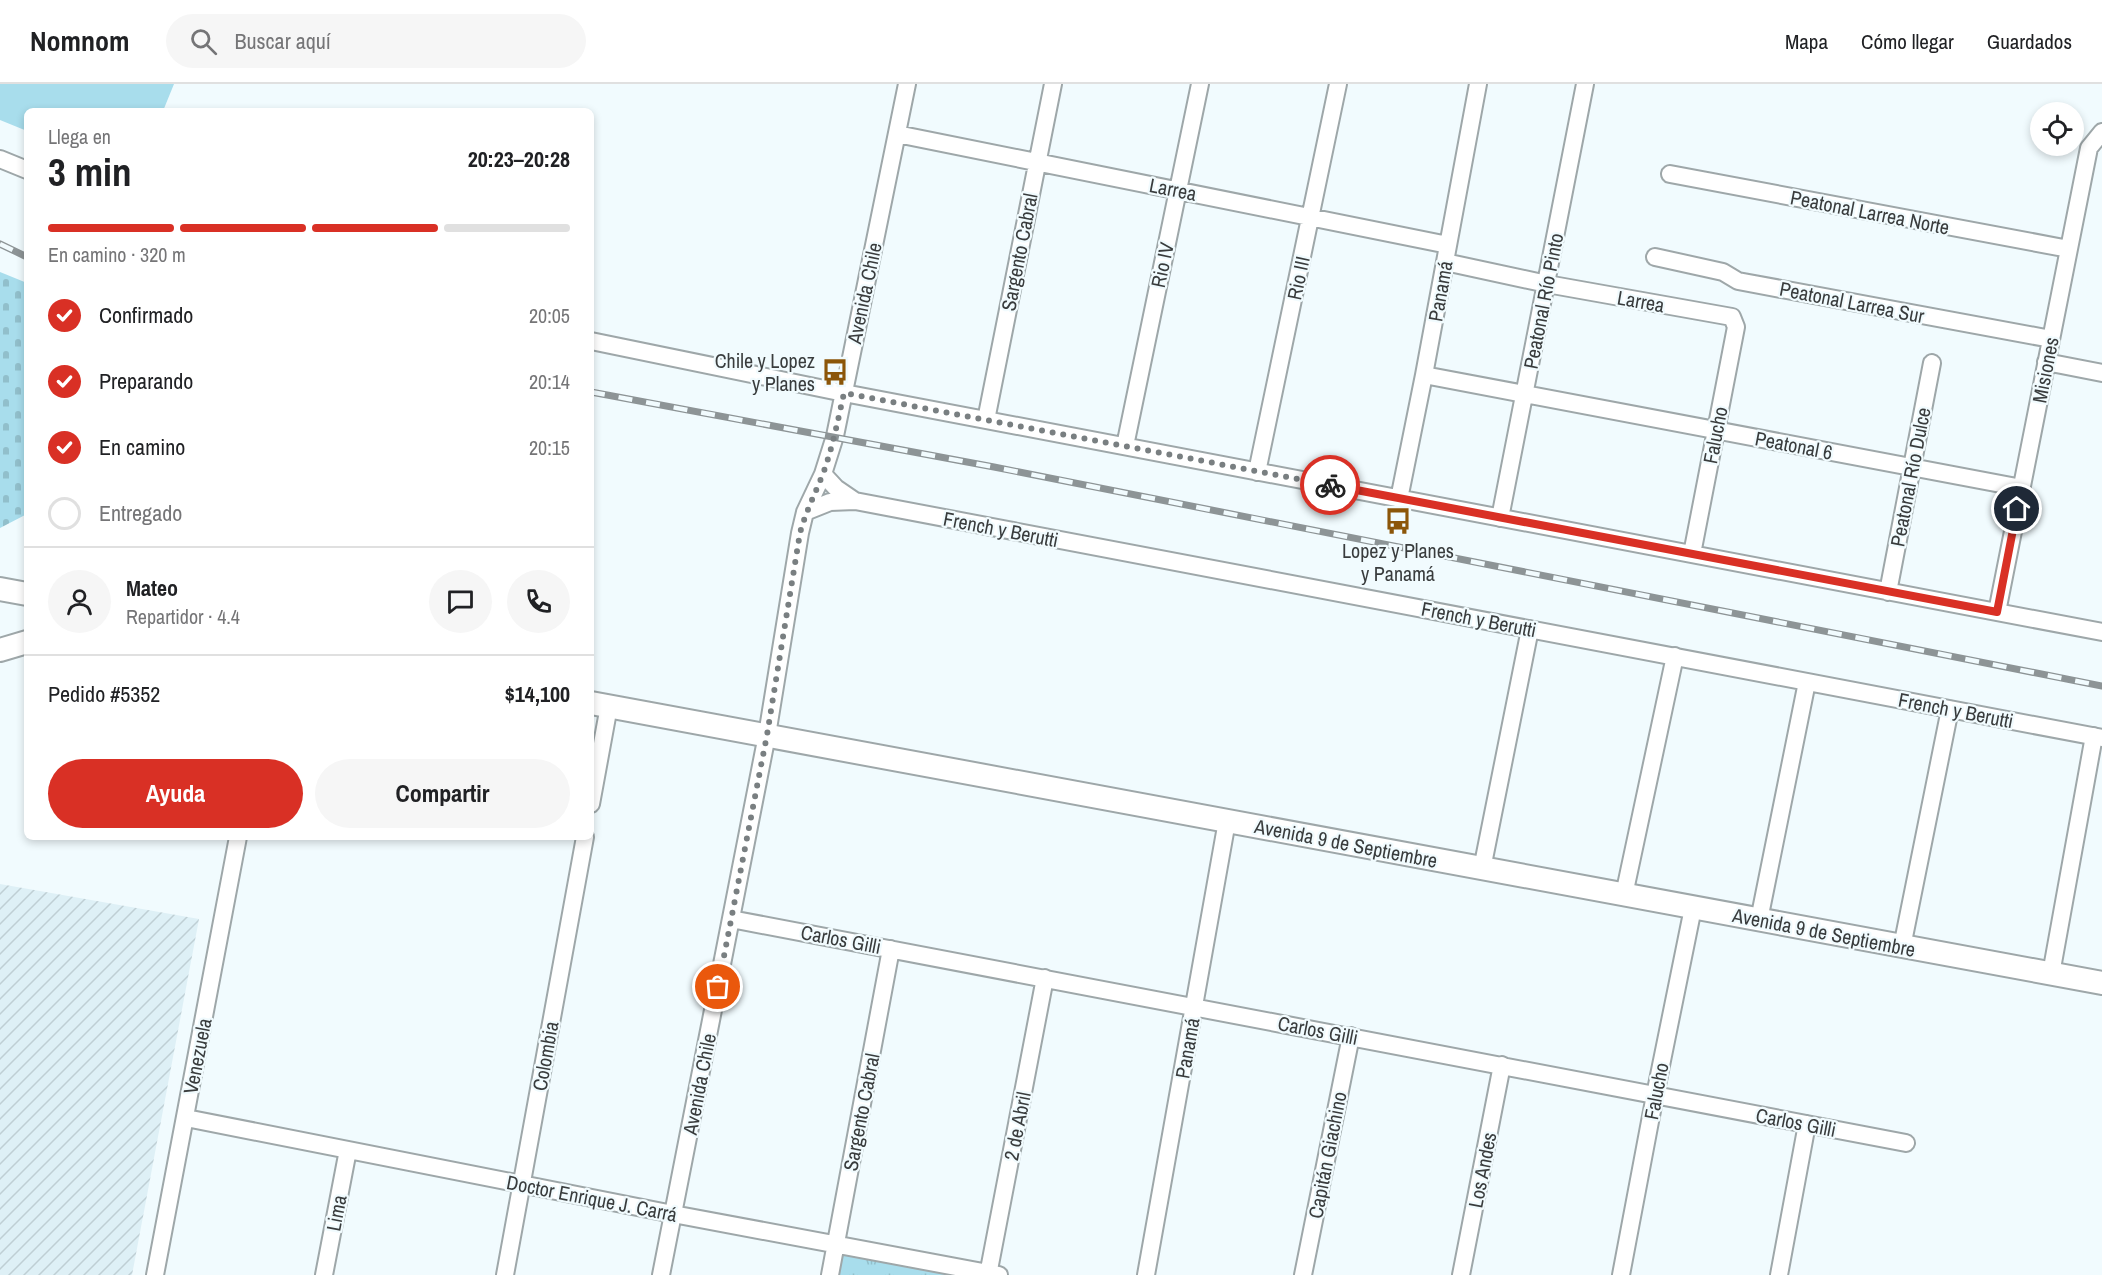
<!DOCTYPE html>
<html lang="es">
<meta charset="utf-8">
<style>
:root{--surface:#fff;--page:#f6f6f6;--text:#202124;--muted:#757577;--line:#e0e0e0;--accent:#d93025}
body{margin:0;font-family:"Archivo Narrow",sans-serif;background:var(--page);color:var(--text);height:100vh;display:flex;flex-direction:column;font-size:22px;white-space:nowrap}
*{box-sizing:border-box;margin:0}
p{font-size:20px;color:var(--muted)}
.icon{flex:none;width:33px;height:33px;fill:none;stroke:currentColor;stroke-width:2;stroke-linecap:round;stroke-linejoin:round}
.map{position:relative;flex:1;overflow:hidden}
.drawer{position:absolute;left:24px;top:24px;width:570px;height:732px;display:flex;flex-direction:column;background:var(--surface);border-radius:9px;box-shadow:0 3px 9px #0003}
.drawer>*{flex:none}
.controls{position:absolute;left:2030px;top:18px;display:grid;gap:12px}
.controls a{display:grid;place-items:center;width:54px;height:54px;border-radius:50%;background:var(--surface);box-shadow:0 3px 9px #0003;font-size:30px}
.pin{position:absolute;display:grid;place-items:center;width:51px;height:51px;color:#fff;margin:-26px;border:3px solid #fff;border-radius:50%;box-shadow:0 2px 6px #0007}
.courier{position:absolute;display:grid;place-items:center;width:60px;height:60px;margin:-30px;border:4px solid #d93025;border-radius:50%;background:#fff;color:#222;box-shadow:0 2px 8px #0007}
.summary em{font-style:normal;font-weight:700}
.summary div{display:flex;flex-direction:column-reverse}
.summary{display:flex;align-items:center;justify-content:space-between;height:102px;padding:0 24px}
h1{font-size:39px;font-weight:700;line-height:45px}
.bar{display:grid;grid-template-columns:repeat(4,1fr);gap:9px 6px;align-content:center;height:72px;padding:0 24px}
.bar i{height:8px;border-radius:4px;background:var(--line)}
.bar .on{background:var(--accent)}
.bar p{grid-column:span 4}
.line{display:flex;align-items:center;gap:15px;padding:0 24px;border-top:2px solid var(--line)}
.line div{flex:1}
.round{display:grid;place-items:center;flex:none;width:63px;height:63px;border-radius:32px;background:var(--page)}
ol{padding:0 24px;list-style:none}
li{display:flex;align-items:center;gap:18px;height:66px}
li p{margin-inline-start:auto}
li .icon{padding:6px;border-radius:50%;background:var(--accent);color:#fff;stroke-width:4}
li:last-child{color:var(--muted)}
li i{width:33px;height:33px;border:3px solid var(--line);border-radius:50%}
.button{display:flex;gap:12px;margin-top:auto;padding:12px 24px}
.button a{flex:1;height:69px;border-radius:36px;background:var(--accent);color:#fff;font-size:24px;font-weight:700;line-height:69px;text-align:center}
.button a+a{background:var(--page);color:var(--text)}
header{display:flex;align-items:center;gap:36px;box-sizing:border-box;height:84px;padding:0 30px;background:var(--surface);border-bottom:2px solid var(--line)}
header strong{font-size:28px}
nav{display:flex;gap:33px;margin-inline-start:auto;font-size:21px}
.search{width:420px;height:54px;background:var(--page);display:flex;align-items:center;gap:15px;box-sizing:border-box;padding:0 21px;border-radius:33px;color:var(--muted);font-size:22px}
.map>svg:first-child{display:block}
</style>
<header>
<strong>Nomnom</strong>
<div class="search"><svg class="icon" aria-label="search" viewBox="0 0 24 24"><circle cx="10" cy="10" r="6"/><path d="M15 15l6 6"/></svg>Buscar aquí</div>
<nav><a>Mapa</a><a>Cómo llegar</a><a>Guardados</a></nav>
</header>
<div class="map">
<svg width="2102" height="1191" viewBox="0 0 2102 1191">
<defs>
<pattern id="industrial-furrows" width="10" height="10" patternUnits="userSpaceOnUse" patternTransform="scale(1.5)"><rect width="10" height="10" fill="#def0f6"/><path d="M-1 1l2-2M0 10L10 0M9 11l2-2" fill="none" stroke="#bfcfd4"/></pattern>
<pattern id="cemetery-stones" width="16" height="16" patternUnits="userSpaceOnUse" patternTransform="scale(1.5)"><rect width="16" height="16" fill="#a8ddec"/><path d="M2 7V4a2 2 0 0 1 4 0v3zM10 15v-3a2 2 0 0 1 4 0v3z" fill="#91bfcb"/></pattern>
<pattern id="park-tufts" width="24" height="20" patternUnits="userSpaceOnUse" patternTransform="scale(1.5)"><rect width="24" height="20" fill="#a8ddec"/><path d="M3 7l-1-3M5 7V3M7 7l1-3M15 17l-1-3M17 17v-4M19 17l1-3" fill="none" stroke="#91bfcb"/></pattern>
</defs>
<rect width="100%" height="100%" fill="#f1fbfe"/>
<path fill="url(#industrial-furrows)" d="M 0,800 L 199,835 L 132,1191 L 0,1191 Z"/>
<path fill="url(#cemetery-stones)" d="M 0,188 L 27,199 L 27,430 L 0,444 Z"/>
<path fill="url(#park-tufts)" d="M 836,1160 L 988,1191 L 830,1191 Z"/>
<path fill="#a8ddec" d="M 0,0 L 174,0 L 163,27 L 27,27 L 27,47 L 0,36 Z"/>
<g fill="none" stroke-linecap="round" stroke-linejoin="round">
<defs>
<path id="street" d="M 897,50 L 1448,161
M 0,75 L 27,86
M 1670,90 L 2069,165
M 1655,173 L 1723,188 L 1738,197 L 2051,255
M 1445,178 L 1547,200 L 1732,233 L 1736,243 L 1692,470
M 591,257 L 844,309 L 2102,548
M 2046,278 L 2102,289
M 1424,291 L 2022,404
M 986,336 L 1053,0
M 1125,362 L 1200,0
M 1257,388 L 1338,0
M 823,390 L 836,404 L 855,417
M 1399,415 L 1424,291 L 1478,0
M 805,428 L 830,418 L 855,417 L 2102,654
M 1500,434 L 1585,0
M 1888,508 L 1932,279
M 1997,528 L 2089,64 L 2102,48
M 591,720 L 609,622
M 1482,785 L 1530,545
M 1624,811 L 1675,572
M 731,835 L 1906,1059
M 1759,836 L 1807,598
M 1902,863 L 1950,625
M 2051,890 L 2094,652
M 186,1034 L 673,1130 L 999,1191
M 155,1191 L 238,753
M 324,1191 L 348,1066
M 505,1191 L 585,753
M 661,1191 L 767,651 L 800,449 L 805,428 L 823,390 L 835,352 L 907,0
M 830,1191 L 891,865
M 988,1191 L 1045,894
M 1146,1191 L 1227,737
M 1303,1191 L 1351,952
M 1461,1191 L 1502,981
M 1621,1191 L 1655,1011 L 1693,824
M 1779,1191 L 1807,1040"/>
<path id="secondary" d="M 0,505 L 27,510
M 0,566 L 27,558
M 591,619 L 2102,899"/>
</defs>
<use href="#street" stroke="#9ea7a9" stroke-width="20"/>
<use href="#secondary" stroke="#9ea7a9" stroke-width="26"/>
<use href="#street" stroke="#fff" stroke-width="16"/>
<use href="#secondary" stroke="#fff" stroke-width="22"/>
<defs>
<path id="rail" d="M 0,160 L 27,173
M 591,308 L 994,383 L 2102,602"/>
</defs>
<use href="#rail" stroke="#8d9496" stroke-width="7"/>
<use href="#rail" stroke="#f1fbfe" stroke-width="4.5" stroke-dasharray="14" stroke-linecap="butt"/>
</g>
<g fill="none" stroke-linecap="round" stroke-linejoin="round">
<path stroke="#797f81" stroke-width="6" stroke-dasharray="0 10.8" d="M 718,903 L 767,651 L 800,449 C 806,427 816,408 824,387 C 833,361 838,336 844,309 L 1330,401"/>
<path stroke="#d93025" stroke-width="8" d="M 1330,401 L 1997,528 L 2017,425"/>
</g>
<defs>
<symbol id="bus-bare" viewBox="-9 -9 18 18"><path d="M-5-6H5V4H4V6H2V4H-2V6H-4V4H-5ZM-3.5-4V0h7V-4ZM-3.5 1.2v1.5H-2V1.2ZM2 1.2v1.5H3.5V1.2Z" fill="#8c5609" stroke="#f1fbfe" stroke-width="2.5" paint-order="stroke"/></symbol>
</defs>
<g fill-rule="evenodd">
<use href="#bus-bare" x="816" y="269" width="38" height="38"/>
<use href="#bus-bare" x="1379" y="418" width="38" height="38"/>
</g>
<g text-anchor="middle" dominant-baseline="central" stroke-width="4.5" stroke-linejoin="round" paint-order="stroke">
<g font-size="20" fill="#393c3d" stroke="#f1fbfe">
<text transform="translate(1173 105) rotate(11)">Larrea</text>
<text transform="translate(1870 128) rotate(11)">Peatonal Larrea Norte</text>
<text transform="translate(1019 168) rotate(-79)">Sargento Cabral</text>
<text transform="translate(1162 181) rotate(-78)">Rio IV</text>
<text transform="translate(1298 194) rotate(-78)">Rio III</text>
<text transform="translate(1440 207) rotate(-80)">Panamá</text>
<text transform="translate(864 209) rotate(-78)">Avenida Chile</text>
<text transform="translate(1543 217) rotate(-79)">Peatonal Río Pinto</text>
<text transform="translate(1641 217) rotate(10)">Larrea</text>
<text transform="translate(1852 218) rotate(11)">Peatonal Larrea Sur</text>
<text transform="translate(2045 286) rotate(-79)">Misiones</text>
<text transform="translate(1715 351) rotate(-79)">Falucho</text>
<text transform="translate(1794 361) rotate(11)">Peatonal 6</text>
<text transform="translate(1910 393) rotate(-79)">Peatonal Río Dulce</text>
<text transform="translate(1001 445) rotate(11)">French y Berutti</text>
<text transform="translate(1479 535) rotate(11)">French y Berutti</text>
<text transform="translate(1956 626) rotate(11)">French y Berutti</text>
<text transform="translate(1346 759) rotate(11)">Avenida 9 de Septiembre</text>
<text transform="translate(1824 848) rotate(11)">Avenida 9 de Septiembre</text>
<text transform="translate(841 855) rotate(11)">Carlos Gilli</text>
<text transform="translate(1318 946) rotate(11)">Carlos Gilli</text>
<text transform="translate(1187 964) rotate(-80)">Panamá</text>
<text transform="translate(197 972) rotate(-79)">Venezuela</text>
<text transform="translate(545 972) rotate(-80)">Colombia</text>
<text transform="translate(699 1000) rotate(-79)">Avenida Chile</text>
<text transform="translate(1656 1007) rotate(-79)">Falucho</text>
<text transform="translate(861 1028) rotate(-79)">Sargento Cabral</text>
<text transform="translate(1796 1038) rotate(11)">Carlos Gilli</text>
<text transform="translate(1017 1042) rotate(-79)">2 de Abril</text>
<text transform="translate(1327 1071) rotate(-79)">Capitán Giachino</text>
<text transform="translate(1482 1086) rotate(-79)">Los Andes</text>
<text transform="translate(592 1114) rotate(11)">Doctor Enrique J. Carrá</text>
<text transform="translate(336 1129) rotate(-79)">Lima</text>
</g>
<g font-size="20" fill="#393c3d" stroke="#f1fbfe" text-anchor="end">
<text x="815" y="276">Chile y Lopez<tspan x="815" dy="23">y Planes</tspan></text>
<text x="1398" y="466" text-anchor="middle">Lopez y Planes<tspan x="1398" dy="23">y Panamá</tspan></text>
</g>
</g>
</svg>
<div class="controls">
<a><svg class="icon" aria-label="locate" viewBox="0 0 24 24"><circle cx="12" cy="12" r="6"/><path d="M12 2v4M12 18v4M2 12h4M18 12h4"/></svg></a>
</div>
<div class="pin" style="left:718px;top:903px;background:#ea580c"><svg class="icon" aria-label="bag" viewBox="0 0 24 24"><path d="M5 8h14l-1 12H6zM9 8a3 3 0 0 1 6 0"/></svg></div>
<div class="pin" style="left:2017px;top:425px;background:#1f2937"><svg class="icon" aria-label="home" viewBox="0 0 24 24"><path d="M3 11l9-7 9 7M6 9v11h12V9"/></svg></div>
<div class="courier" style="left:1330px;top:401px"><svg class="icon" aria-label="bike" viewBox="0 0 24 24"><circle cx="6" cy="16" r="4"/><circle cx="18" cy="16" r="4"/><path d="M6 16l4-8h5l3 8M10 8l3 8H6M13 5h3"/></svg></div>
<section class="drawer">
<div class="summary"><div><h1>3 min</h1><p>Llega en</p></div><em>20:23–20:28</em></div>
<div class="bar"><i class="on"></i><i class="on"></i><i class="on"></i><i></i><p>En camino · 320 m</p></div>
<ol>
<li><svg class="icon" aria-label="check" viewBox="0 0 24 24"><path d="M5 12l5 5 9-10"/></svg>Confirmado<p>20:05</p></li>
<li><svg class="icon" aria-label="check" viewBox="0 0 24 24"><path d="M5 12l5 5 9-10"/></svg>Preparando<p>20:14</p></li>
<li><svg class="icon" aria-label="check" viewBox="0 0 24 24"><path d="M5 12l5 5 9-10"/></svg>En camino<p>20:15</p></li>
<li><i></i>Entregado</li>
</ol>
<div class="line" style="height:108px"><a class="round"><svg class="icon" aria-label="person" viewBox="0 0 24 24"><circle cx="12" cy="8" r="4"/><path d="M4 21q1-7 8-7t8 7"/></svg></a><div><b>Mateo</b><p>Repartidor · 4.4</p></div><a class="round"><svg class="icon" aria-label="chat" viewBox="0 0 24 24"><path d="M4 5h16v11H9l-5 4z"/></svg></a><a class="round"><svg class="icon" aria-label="phone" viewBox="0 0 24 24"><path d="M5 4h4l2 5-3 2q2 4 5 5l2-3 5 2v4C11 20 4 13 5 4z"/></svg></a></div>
<div class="line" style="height:78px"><div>Pedido #5352</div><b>$14,100</b></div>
<div class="button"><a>Ayuda</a><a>Compartir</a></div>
</section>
</div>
